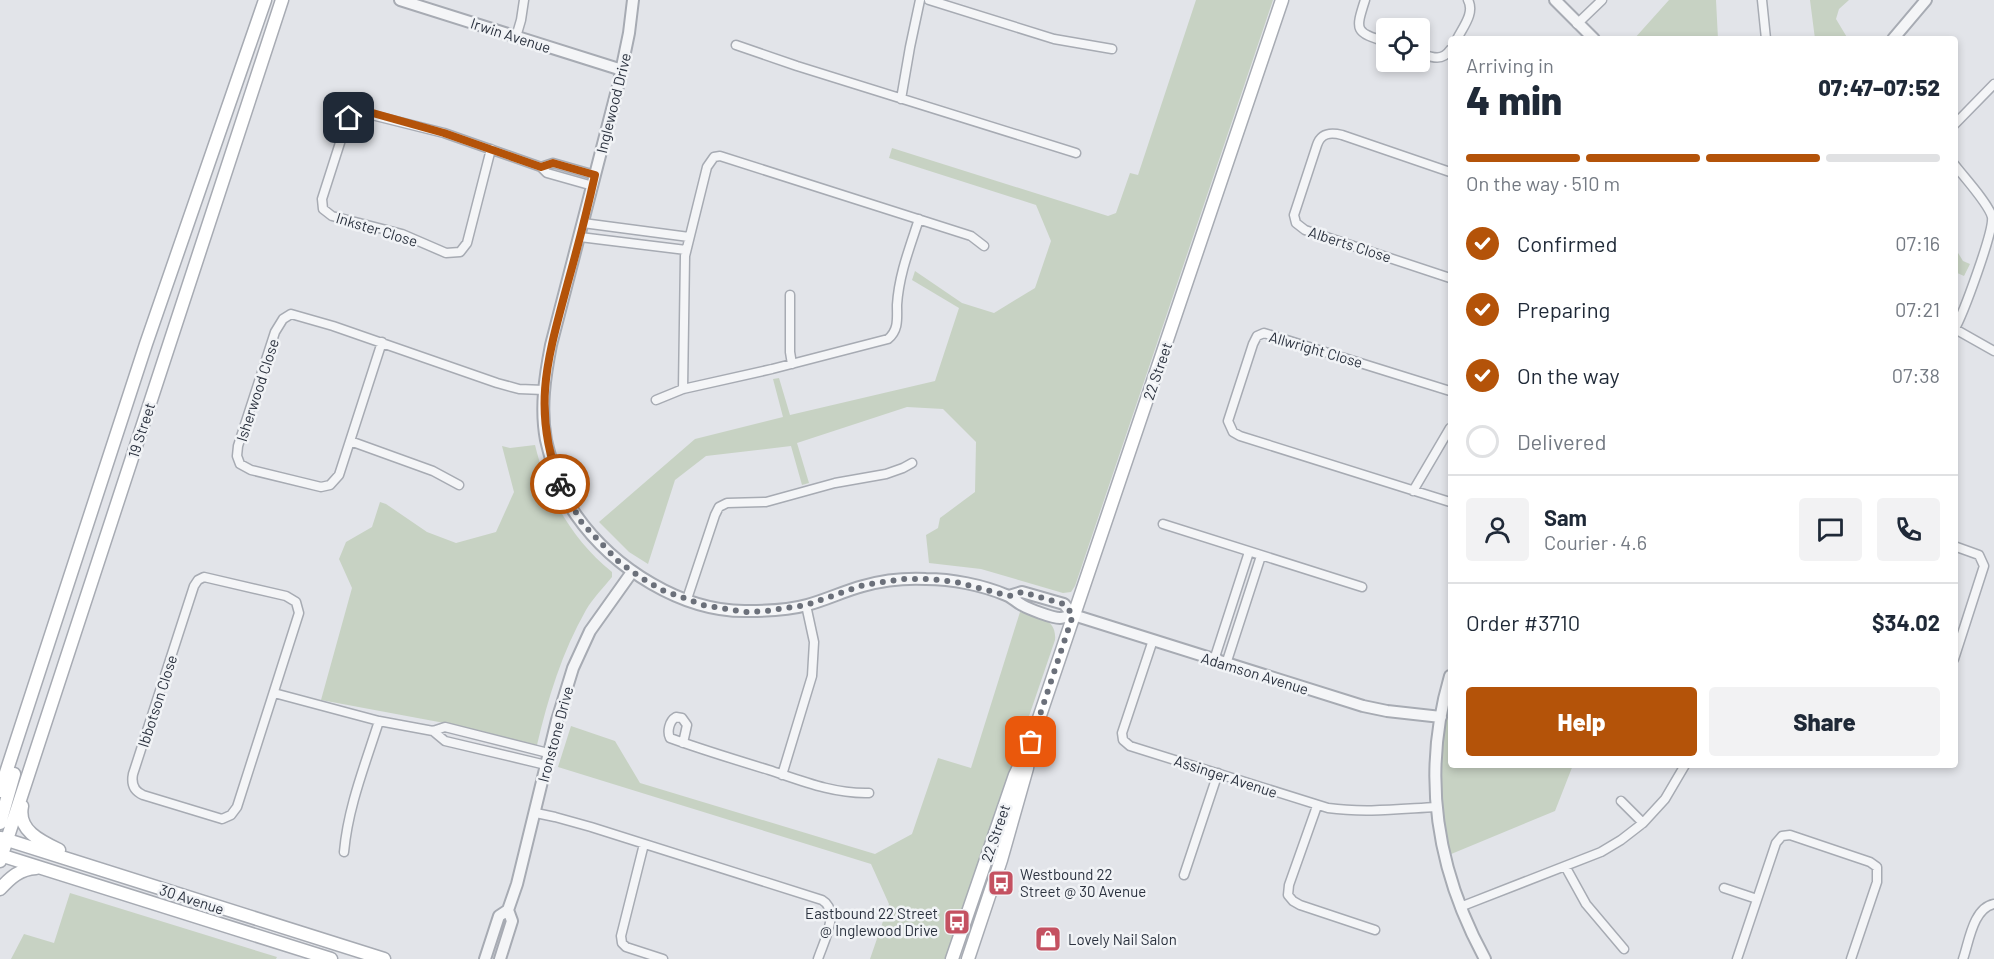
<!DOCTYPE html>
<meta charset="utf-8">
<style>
:root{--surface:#fff;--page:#f2f2f3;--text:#1f2937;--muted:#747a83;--line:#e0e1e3;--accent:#b45309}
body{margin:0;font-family:Barlow,sans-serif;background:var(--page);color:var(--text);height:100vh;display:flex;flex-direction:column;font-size:22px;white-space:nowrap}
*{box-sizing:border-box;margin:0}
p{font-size:20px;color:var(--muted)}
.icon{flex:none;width:33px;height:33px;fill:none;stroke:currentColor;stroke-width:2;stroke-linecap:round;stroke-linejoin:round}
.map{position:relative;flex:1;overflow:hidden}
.drawer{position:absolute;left:1448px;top:36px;width:510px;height:732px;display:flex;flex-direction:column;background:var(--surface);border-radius:6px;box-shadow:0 3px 9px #0003}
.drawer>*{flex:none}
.buttons{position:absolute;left:1376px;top:18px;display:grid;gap:12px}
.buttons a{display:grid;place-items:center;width:54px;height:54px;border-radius:6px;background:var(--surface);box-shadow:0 3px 9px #0003;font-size:30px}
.pin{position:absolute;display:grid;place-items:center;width:51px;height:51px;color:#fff;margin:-26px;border-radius:12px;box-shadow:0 3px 9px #0006}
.courier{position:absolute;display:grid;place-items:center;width:60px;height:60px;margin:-30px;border:4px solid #b45309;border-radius:50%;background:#fff;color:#222;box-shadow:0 2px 8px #0007}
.overview em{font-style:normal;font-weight:800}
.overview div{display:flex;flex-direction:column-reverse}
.overview{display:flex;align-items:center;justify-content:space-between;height:102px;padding:0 18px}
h1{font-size:39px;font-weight:800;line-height:45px}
.bar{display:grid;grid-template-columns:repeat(4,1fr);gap:9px 6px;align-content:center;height:72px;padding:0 18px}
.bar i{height:8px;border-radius:4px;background:var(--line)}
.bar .on{background:var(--accent)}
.bar p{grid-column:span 4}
.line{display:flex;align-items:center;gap:15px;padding:0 18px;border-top:2px solid var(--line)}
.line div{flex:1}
.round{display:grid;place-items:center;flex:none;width:63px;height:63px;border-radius:6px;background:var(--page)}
ol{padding:0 18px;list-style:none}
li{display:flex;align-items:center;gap:18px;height:66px}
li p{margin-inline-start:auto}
li .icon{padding:6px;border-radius:50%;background:var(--accent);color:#fff;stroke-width:4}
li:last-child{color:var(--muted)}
li i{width:33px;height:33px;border:3px solid var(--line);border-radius:50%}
.primary-button{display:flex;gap:12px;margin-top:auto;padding:12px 18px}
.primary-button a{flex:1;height:69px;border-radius:6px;background:var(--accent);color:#fff;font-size:24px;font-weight:800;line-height:69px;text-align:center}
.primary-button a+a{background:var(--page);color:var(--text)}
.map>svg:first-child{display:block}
</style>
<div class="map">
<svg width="1994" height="959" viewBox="0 0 1994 959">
<rect width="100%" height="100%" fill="#e2e4e9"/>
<path fill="#c7d2c3" d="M 1196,0 L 1273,0 L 1075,586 L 1071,592 L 1063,593 L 981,569 L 929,563 L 926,535 L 938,528 L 940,518 L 975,492 L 976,442 L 943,409 L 907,407 L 797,443 L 809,483 L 802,485 L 791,446 L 706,456 L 675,480 L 648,564 L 629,552 L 599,522 L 695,439 L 783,417 L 773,379 L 779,378 L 790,415 L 935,381 L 959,308 L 912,280 L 915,271 L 962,303 L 994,313 L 1035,288 L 1051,241 L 1036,205 L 889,158 L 892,148 L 1108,216 L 1116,213 L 1130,173 L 1138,175 Z
M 1669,0 L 1716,0 L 1718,39 L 1634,39 Z
M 1810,0 L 1849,0 L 1839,9 L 1836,19 L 1848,39 L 1815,39 Z
M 1955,248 L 1963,261 L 1970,264 L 1964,276 L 1955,272 Z
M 535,445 C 547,495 571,539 612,572 L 612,577 C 604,587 593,598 586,610 C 562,652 548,698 537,745 L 455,725 L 321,700 L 352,588 L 339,559 L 346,542 L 372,527 L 380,502 L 386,504 L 427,532 L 456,543 L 496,532 L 514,492 L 502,446 L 510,448 Z
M 1020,612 C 1038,617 1057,618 1055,640 L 946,959 L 870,959 L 889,904 L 871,864 L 558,767 L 571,726 L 615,741 L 640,783 L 875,854 L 912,834 L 938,758 L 971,768 Z
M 1450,676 L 1450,765 L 1573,765 L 1555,811 L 1444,857 L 1435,798 Z
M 70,893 L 277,957 L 276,959 L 11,959 L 24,934 L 54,943 Z"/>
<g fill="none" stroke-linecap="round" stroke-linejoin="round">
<defs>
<path id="minor" d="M 929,0 L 1054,39 L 1112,49
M 1365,0 C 1355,31 1355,32 1386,42
M 1762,0 L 1766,39
M 1577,24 L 1602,0
M 516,37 L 521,20 L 524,0
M 1457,39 C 1463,27 1475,13 1468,0
M 736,45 L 797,66 L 1076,153
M 1419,53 C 1431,57 1442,62 1450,50
M 901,99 L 910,47 L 920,0
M 1954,125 L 1994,84
M 491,149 L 467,243 L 460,252 L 446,253 L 402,234 L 332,216 L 323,209 L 322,199 L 346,124 L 352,115 L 360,112 L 444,133 L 541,167 L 547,173 L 593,186
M 1954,164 C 1963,176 1989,204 1992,217 C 1994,231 1963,315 1954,330
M 541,167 L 553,163 L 595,175
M 1450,172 L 1342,135 C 1330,132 1321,133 1317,145 L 1294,215 L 1296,223 L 1305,230 L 1450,278
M 583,223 L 689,237
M 580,237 L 686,250
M 790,295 L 790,352 L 792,364
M 1955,329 L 1994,351
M 382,342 L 339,475 L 330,485 L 321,487 L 251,470 L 240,464 L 237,456 L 238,446 L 275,332 L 283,319 L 291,314 L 333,326 L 497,383 L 519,389 L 544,390
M 683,389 L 685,256 L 707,167 L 714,157 L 720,156 L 971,236 L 984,246
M 1450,391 L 1264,333 L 1257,336 L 1253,344 L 1228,421 L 1233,432 L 1240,436 L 1450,502
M 656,400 L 683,389 L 772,369 L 888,339 C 899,330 897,318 897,305 C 899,274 910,247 919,219
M 350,441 L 433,471 L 459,485
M 1413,491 L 1450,428
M 1163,524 L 1362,587
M 1954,546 L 1979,555 L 1984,566 L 1954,659
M 204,577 L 286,596 L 296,602 L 299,613 L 237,807 L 231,815 L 222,819 L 143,795 C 134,791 131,784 133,774 L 194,586 L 198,580 Z
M 687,599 L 715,515 L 719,507 L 727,503 L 766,502 L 835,483 L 886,474 L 903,468 L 912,463
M 1153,640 L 1122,733 L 1123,740 L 1130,746 L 1328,808 C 1365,813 1399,809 1436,807
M 1214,660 L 1249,552
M 1226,664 L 1261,556
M 274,693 L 379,721 L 433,731 L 445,727 L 548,753
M 433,731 L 445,741 L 546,765
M 683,743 L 687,725 L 682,718 L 676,717 C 669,721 667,732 670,738 C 703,750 736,760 769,770 C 802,781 834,794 869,793
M 782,775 L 812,676 L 814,642 L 806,605
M 1621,801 L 1643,823 L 1665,799 L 1685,765
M 1317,806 L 1289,885 L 1288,895 L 1293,901 L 1300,905 L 1375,930
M 536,813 L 555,817 L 591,827 L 822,900 C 841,911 823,943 818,959
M 644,844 L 621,936 L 622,943 L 626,947 L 663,959
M 344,852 C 348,807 365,765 379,721
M 1565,866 L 1586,904 L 1624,949
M 1184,875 L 1218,773
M 1724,888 L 1757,899
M 1460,907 L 1601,852 L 1621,840 L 1643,823
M 1737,959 L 1776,843 L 1782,836 L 1790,835 L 1870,862 L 1877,867 L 1877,882 L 1851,959
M 1963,959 C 1969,942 1973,908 1994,904"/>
<path id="tertiary" d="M 400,0 L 622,70
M 633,0 L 629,33 L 618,86 L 551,345 C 545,376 540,408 546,440 C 552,466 561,493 576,515 C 613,568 683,613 749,611 C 768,611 789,610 807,605 C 826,600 844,591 863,586 C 884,580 905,578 926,579 C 952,579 982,585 1006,595 C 1012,597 1016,602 1022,605 C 1029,609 1052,618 1060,618 C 1064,618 1069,616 1073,615
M 1555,0 L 1594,39
M 1893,39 L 1926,0
M 1009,596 L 1022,592 L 1064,604 L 1073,615 L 1083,618 L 1363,706 L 1387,711 L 1441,717
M 1450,676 C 1421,775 1436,869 1485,959
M 485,959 L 499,916 L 508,910 L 517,884 L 557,720 L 573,668 L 590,631 L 632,572
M 500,959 L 512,921 L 508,910"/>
<path id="secondary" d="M 0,791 L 146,344 L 265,0
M 22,806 C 17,830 40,841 59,850
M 0,823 L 14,774
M 1,838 L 384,959
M 0,855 L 331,959
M 0,861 L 282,0
M 0,889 C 11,877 20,869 36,868
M 952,959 L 1015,775 L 1031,742 L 1282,0
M 968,959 L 1001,860 L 1027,768 L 1029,755"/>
</defs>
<use href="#minor" stroke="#a7abb3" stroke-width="11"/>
<use href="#tertiary" stroke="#a7abb3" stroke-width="14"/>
<use href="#secondary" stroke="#a7abb3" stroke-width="15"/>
<use href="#minor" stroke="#f4f5f7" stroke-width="8"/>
<use href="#tertiary" stroke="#f4f5f7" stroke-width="10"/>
<use href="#secondary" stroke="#fff" stroke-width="12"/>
</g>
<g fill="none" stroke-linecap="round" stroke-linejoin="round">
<path stroke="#6b707a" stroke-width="6" stroke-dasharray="0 10.8" d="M 560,484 L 582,523 L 619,562 L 640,577 L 662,590 L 703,605 L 745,612 L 766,611 L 806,605 L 864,585 L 903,579 L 929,579 L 956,582 L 1009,596 L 1022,592 L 1064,604 L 1073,615 L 1031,742"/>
<path stroke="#b45309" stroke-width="8" d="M 349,118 L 356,112 L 369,112 L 444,133 L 541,167 L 553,163 L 595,175 C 587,211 578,246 568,282 C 548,357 531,408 560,484"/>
</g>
<defs>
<symbol id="bus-square" viewBox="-11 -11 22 22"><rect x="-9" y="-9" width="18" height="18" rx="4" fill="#c45161" stroke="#f1f3f6"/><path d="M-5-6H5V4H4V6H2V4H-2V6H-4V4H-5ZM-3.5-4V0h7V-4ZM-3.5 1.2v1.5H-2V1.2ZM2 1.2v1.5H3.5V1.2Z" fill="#fff"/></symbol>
<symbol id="shop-square" viewBox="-11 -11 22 22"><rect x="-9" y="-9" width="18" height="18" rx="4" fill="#c45161" stroke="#f1f3f6"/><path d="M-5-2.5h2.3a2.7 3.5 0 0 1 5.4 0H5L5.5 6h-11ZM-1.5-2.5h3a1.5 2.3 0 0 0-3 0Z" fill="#fff"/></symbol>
</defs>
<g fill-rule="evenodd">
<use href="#bus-square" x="986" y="868" width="30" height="30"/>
<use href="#bus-square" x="942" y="907" width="30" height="30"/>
<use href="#shop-square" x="1033" y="924" width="30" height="30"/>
</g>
<g text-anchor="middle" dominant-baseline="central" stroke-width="5" stroke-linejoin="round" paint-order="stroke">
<g font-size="15" fill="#2b323f" stroke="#f1f3f6">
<text transform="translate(511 35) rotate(18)">Irwin Avenue</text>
<text transform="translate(613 103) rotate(-76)">Inglewood Drive</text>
<text transform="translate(377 229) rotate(17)">Inkster Close</text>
<text transform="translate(1350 244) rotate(18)">Alberts Close</text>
<text transform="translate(1316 349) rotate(16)">Allwright Close</text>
<text transform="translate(1157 371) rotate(-71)">22 Street</text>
<text transform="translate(257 390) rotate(-72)">Isherwood Close</text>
<text transform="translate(141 430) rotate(-72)">19 Street</text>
<text transform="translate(1255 673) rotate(17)">Adamson Avenue</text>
<text transform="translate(157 701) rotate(-72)">Ibbotson Close</text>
<text transform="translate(555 734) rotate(-75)">Ironstone Drive</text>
<text transform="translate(1226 776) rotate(18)">Assinger Avenue</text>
<text transform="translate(995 833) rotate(-71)">22 Street</text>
<text transform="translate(192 899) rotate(18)">30 Avenue</text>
</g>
<g font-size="15" fill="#2b323f" stroke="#f1f3f6" text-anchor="start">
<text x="1020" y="874">Westbound 22<tspan x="1020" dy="17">Street @ 30 Avenue</tspan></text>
<text x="938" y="913" text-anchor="end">Eastbound 22 Street<tspan x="938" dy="17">@ Inglewood Drive</tspan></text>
<text x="1068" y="939">Lovely Nail Salon</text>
</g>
</g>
</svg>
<div class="buttons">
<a><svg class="icon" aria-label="locate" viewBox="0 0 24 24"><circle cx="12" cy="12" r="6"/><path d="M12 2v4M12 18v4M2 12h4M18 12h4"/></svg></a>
</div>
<div class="pin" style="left:1031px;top:742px;background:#ea580c"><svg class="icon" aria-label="bag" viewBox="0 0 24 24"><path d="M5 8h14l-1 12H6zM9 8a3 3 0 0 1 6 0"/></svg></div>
<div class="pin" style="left:349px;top:118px;background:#1f2937"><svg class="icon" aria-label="home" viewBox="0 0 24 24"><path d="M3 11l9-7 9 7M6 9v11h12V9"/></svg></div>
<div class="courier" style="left:560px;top:484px"><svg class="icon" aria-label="bike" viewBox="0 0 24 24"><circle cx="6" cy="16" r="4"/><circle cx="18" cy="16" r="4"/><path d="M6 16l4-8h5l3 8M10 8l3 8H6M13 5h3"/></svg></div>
<section class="drawer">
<div class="overview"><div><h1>4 min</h1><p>Arriving in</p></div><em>07:47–07:52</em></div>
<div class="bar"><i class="on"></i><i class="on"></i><i class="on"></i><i></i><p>On the way · 510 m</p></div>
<ol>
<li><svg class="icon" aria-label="check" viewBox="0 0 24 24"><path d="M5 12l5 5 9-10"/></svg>Confirmed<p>07:16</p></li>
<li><svg class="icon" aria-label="check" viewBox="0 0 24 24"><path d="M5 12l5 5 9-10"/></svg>Preparing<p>07:21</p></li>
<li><svg class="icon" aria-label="check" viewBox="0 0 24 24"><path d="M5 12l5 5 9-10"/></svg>On the way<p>07:38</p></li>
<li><i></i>Delivered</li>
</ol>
<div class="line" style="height:108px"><a class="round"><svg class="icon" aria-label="person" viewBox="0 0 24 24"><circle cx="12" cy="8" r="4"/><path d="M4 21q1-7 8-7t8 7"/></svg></a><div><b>Sam</b><p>Courier · 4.6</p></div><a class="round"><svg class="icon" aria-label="chat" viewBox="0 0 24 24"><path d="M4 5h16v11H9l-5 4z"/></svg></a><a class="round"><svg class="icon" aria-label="phone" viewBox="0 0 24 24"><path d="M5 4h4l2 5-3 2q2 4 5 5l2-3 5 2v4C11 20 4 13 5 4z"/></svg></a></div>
<div class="line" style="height:78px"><div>Order #3710</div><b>$34.02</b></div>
<div class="primary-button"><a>Help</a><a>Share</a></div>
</section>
</div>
